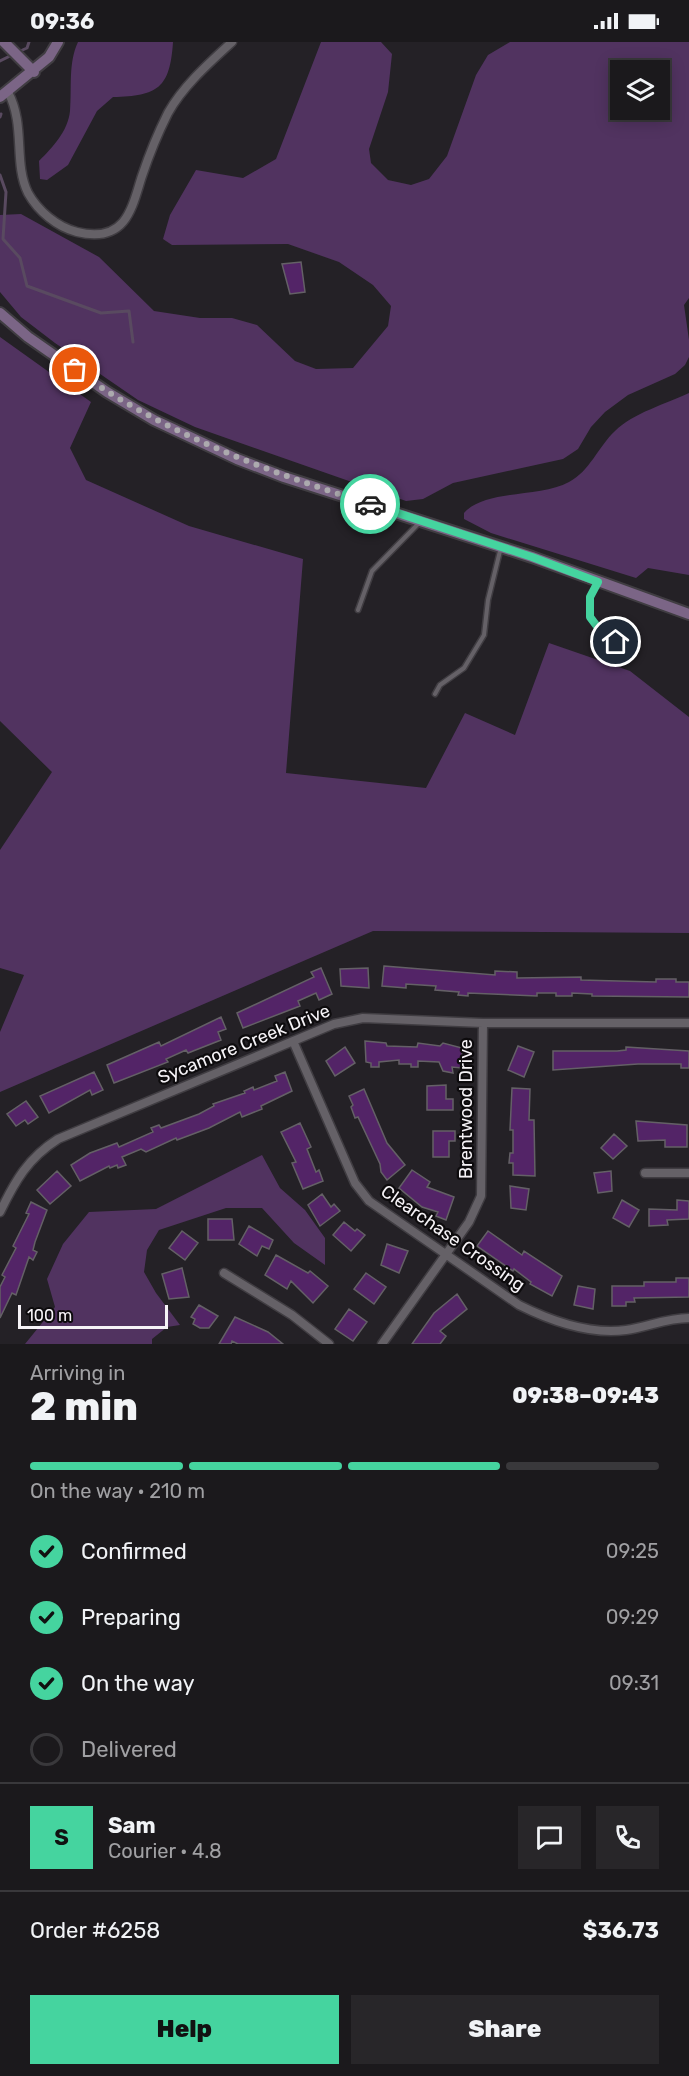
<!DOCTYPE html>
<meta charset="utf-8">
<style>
:root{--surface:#1b191c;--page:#282629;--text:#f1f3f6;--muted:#a0a0a3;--line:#39383b;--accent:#45d49f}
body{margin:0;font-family:Rubik,sans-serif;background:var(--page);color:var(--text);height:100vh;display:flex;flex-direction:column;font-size:22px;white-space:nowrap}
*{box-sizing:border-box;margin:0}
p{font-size:20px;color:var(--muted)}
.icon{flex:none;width:33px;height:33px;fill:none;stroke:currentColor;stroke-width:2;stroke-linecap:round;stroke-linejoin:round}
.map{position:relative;height:1302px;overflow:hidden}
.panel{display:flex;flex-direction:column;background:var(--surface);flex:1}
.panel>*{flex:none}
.fabs{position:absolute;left:610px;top:18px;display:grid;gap:12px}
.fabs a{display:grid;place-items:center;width:60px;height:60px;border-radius:0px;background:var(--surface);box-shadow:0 3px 15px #0003,0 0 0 2px var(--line);font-size:30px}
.scale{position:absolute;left:18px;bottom:15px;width:150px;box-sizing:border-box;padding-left:6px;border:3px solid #f6f3f7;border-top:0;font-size:16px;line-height:21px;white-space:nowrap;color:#f6f3f7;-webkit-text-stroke:4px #0d0b0d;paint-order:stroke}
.pin{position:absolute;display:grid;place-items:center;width:51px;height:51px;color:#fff;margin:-26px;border:3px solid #fff;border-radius:50%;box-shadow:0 2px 6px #0007}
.courier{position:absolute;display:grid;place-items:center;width:60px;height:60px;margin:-30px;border:4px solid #45d49f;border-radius:50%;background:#fff;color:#222;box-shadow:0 2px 8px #0007}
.headline em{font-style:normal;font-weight:800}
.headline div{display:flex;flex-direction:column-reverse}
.headline{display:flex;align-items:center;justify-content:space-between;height:102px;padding:0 30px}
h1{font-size:39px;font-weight:800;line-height:45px}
.bar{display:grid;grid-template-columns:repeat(4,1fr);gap:9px 6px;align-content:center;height:72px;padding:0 30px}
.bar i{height:8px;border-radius:4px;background:var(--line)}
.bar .active{background:var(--accent)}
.bar p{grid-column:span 4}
.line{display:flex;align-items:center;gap:15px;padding:0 30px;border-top:2px solid var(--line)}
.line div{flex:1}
.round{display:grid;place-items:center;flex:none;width:63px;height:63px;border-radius:0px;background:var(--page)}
ol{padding:0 30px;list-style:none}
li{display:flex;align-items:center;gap:18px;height:66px}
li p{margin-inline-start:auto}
li .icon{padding:6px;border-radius:50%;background:var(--accent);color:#111;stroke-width:4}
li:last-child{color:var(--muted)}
li i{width:33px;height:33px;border:3px solid var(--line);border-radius:50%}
.cta{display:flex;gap:12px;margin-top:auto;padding:12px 30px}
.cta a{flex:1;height:69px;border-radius:0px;background:var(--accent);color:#111;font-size:24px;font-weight:800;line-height:69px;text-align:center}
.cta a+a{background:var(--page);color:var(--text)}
.status{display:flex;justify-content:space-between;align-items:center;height:42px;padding:0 30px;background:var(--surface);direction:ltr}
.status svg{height:16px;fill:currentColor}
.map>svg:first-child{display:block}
</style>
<div class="status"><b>09:36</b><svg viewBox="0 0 49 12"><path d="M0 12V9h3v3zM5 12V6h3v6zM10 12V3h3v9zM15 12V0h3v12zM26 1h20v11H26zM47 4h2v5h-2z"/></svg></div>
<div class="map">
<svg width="689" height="1302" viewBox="0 0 689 1302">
<rect width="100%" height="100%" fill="#242126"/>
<path fill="#513360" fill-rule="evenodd" d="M 78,0 L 173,0 C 170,46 158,54 113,55 L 97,69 L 68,123 L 47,138 L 40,137 L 39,119 C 53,105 68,89 70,69 C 72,46 68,21 78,0 Z
M 321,0 L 381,0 L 392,12 L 388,50 L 369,107 L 371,121 L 388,138 L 411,143 L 429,137 L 447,114 L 476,33 L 488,13 L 510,0 L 689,0 L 689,256 L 684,263 L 689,298 L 689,315 L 685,323 L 675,332 L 628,353 L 605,370 L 591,385 L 578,407 L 563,417 L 453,441 L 423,457 L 406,459 L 195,385 L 138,358 L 55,301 L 21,275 L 0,250 L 0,173 L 21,172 L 99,215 L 154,269 L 200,276 L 232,276 L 257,283 L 295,319 L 316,327 L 353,326 L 388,284 L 391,264 L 373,243 L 339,220 L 288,202 L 172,203 L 163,197 L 170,173 L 196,128 L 243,136 L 276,117 ZM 621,28 L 660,28 L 660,68 L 621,68 Z
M 0,295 L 91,360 L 70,406 L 86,438 L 189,484 L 303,517 L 286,731 L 426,746 L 465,671 L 515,693 L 549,601 L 630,629 L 689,675 L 689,891 L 373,889 L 0,1050 L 0,990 L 24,933 L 0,926 L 0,808 L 52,730 L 0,679 Z
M 689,351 L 689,533 L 648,526 L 636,536 L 491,491 L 464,477 L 464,471 C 485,447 540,456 569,440 C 590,429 598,405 615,389 C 633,371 666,362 689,351 Z
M 262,1113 L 280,1146 L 305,1168 L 325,1196 L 325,1223 L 294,1201 L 262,1166 L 226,1166 L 159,1188 L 147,1208 L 144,1230 L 156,1251 L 180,1283 L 167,1285 L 152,1297 L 152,1302 L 25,1302 L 55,1265 L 47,1237 L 63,1202 L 89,1170 L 156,1167 Z"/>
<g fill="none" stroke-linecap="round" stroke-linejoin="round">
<path stroke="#594a60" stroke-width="3" d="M 18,10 L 27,6 L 29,0
M 0,19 L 12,13
M 0,75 L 1,72
M 0,133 L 6,150 L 3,197 L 20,216 L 27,244 L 101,271 L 129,269 L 133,300"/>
</g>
<path fill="#532467" stroke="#646066" stroke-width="1.5" d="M 301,220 L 305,250 L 290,252 L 282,222 Z
M 384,924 L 495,933 L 495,929 L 517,930 L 517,936 L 581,935 L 581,938 L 656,940 L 656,937 L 676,937 L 676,940 L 689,940 L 689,955 L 592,954 L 592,952 L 572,951 L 572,954 L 556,954 L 556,951 L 537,951 L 537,954 L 468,951 L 468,954 L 458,953 L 459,950 L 435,948 L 436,944 L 406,942 L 406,946 L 382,944 Z
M 321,926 L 332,952 L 319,958 L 316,951 L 298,959 L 300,964 L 243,986 L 237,971 L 314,935 L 311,930 Z
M 368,926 L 369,946 L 341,944 L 340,927 Z
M 221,975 L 226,987 L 218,990 L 221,998 L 188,1011 L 186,1008 L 166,1017 L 168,1020 L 114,1041 L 107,1023 L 159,1000 L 161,1004 Z
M 365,999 L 386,1001 L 387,1004 L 417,1005 L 418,1001 L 440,1004 L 443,1001 L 462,1006 L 462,1026 L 452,1025 L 453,1031 L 443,1029 L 439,1020 L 418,1019 L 418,1025 L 411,1025 L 411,1022 L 399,1022 L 399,1018 L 379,1020 L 379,1025 L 371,1025 L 371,1021 L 366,1020 Z
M 518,1004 L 534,1010 L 524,1035 L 508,1028 Z
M 345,1005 L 355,1021 L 335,1034 L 326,1019 Z
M 626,1005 L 689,1009 L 689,1026 L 681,1026 L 681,1022 L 638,1022 L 553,1028 L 553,1009 L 617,1009 L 626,1008 Z
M 94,1030 L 103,1048 L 92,1053 L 90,1048 L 49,1071 L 40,1054 Z
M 285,1030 L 292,1049 L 261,1064 L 262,1067 L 242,1075 L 240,1070 L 209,1086 L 177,1098 L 176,1096 L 146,1110 L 141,1107 L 122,1115 L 126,1123 L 118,1126 L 117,1123 L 110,1126 L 109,1124 L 80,1139 L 71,1123 L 90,1111 L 117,1101 L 119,1105 L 153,1090 L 151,1086 L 159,1083 L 161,1086 L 199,1072 L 214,1064 L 213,1062 L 245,1051 L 244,1049 L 253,1045 L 254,1048 L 277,1039 L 275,1034 Z
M 446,1043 L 446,1057 L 453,1057 L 453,1068 L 427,1068 L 427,1044 Z
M 512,1046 L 530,1047 L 529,1078 L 534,1078 L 535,1134 L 513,1133 L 513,1121 L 509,1121 L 510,1111 L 513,1111 L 513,1088 L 510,1088 Z
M 364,1047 L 387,1101 L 405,1123 L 387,1138 L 381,1130 L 380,1122 L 358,1075 L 355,1076 L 351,1065 L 353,1063 L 349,1054 Z
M 26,1059 L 38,1075 L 28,1082 L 25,1078 L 16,1084 L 7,1072 Z
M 636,1079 L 687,1083 L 687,1105 L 665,1105 L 665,1098 L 638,1099 Z
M 300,1081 L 311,1105 L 307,1107 L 316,1130 L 319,1128 L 323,1139 L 303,1147 L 292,1121 L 296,1120 L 281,1090 Z
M 433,1089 L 455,1089 L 455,1099 L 449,1099 L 449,1115 L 433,1115 Z
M 614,1092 L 627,1104 L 613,1117 L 601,1106 Z
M 412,1128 L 430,1140 L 427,1145 L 454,1155 L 446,1178 L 436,1174 L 438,1170 L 422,1165 L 399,1146 Z
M 57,1129 L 71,1144 L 50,1162 L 37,1148 Z
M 611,1129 L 612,1149 L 598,1151 L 594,1131 Z
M 510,1144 L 529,1147 L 526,1168 L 511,1166 Z
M 322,1152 L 331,1165 L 334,1162 L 340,1169 L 320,1184 L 308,1163 Z
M 622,1158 L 639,1168 L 629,1185 L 613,1176 Z
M 677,1158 L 689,1159 L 689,1177 L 667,1178 L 668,1183 L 649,1184 L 649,1167 L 677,1168 Z
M 31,1160 L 47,1168 L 35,1200 L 33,1208 L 37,1210 L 33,1218 L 29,1215 L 16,1253 L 12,1251 L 0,1276 L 0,1245 L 5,1235 L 2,1233 L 16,1206 L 13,1204 L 29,1172 L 26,1171 Z
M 208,1177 L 232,1177 L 234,1198 L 208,1198 Z
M 344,1180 L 355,1189 L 357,1187 L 365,1193 L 351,1209 L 333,1193 Z
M 249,1184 L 273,1198 L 269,1207 L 262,1204 L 257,1214 L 239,1202 Z
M 182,1189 L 198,1201 L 185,1218 L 169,1206 Z
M 488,1189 L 522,1213 L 524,1209 L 562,1234 L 552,1254 L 530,1242 L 531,1240 L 514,1227 L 513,1229 L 477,1204 Z
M 387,1202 L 408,1209 L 399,1231 L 381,1223 Z
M 276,1213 L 308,1231 L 310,1229 L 328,1244 L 313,1261 L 291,1239 L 287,1247 L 265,1233 Z
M 182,1226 L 189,1255 L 169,1257 L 162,1232 Z
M 366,1231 L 386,1245 L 374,1262 L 354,1247 Z
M 676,1236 L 689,1236 L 689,1255 L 634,1256 L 635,1260 L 626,1260 L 626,1264 L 612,1264 L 612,1244 L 644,1244 L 644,1240 L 676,1240 Z
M 578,1244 L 595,1247 L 593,1267 L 574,1263 Z
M 457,1252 L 467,1267 L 440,1289 L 446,1294 L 440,1302 L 412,1302 L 434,1271 Z
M 199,1263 L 218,1274 L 209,1286 L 200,1286 L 193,1282 L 195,1277 L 191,1275 Z
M 349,1267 L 367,1280 L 353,1299 L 335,1287 Z
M 235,1275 L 268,1290 L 283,1302 L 238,1302 L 232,1299 L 231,1302 L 219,1302 Z"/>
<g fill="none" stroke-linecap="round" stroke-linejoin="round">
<defs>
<path id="lane" d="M 598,540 L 590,555 L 590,575 L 602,591 L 616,600
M 358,568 L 372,529 L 419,481
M 435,652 L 440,643 L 464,626 L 484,593 L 488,558 L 501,505"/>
<path id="street" d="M 8,50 C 26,84 13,120 28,151 C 38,169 57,185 77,190 C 93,194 111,194 123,180 C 133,168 137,149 142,134 C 149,113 158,91 168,71 C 183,44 209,21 232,0
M 293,999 L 355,1141 L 369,1159 L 519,1263 C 551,1279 589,1293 626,1288 C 648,1285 666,1276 689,1276
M 645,1131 L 689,1131
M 0,1170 C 15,1139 28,1116 58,1097 L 334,982 L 363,976 L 483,981 L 689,981
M 224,1231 L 292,1273 L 329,1302
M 382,1302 L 469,1180 L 481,1154 L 483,981"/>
<path id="secondary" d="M 4,0 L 34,30
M 0,55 L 49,15 L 58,0
M 0,271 L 28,295 L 107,350 L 154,378 L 237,417 L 284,435 L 532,515 L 689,572"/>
</defs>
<use href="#lane" stroke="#403d42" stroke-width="7"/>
<use href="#street" stroke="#403d42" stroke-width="11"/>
<use href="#secondary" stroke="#403d42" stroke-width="14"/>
<use href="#lane" stroke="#656167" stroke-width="4"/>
<use href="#street" stroke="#656167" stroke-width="8"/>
<use href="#secondary" stroke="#7b6586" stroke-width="10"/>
</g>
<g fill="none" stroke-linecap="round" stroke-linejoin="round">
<path stroke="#acaaae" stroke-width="6" stroke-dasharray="0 10.8" d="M 75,328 C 166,392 265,429 370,462"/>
<path stroke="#45d49f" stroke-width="8" d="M 370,462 L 532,515 L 598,540 L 590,555 L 590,575 L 602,591 L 616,600"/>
</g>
<g text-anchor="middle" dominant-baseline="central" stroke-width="4.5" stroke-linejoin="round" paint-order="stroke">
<g font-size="18" fill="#f6f3f7" stroke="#0d0b0d">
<text transform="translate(244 1002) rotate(-22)">Sycamore Creek Drive</text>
<text transform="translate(466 1067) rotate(-90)">Brentwood Drive</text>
<text transform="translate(453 1196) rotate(35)">Clearchase Crossing</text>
</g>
</g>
</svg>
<div class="fabs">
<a><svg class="icon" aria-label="layers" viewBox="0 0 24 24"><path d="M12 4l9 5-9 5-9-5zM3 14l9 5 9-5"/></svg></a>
</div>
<div class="scale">100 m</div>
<div class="pin" style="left:75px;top:328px;background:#ea580c"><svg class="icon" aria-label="bag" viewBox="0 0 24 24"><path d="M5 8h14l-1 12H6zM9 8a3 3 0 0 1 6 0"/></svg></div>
<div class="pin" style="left:616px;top:600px;background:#1f2937"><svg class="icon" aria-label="home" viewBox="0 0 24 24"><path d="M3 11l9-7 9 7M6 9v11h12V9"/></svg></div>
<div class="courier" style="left:370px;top:462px"><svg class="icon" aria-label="car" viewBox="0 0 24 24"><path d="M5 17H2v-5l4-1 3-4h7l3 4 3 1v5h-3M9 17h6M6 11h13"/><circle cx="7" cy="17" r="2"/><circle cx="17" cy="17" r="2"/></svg></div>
</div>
<section class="panel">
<div class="headline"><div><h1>2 min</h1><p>Arriving in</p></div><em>09:38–09:43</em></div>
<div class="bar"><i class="active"></i><i class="active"></i><i class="active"></i><i></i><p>On the way · 210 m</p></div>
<ol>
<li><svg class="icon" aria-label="check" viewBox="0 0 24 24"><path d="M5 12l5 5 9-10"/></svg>Confirmed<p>09:25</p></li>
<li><svg class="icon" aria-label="check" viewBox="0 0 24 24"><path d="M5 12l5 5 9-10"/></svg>Preparing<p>09:29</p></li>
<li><svg class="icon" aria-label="check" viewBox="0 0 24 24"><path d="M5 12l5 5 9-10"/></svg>On the way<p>09:31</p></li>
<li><i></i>Delivered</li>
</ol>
<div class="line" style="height:108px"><b class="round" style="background:var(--accent);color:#111">S</b><div><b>Sam</b><p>Courier · 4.8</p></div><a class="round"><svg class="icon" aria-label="chat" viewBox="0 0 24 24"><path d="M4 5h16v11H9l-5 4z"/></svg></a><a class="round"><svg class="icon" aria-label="phone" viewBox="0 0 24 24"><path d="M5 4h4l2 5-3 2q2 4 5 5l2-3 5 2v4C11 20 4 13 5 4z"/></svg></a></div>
<div class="line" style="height:78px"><div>Order #6258</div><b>$36.73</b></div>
<div class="cta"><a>Help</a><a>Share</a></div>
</section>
